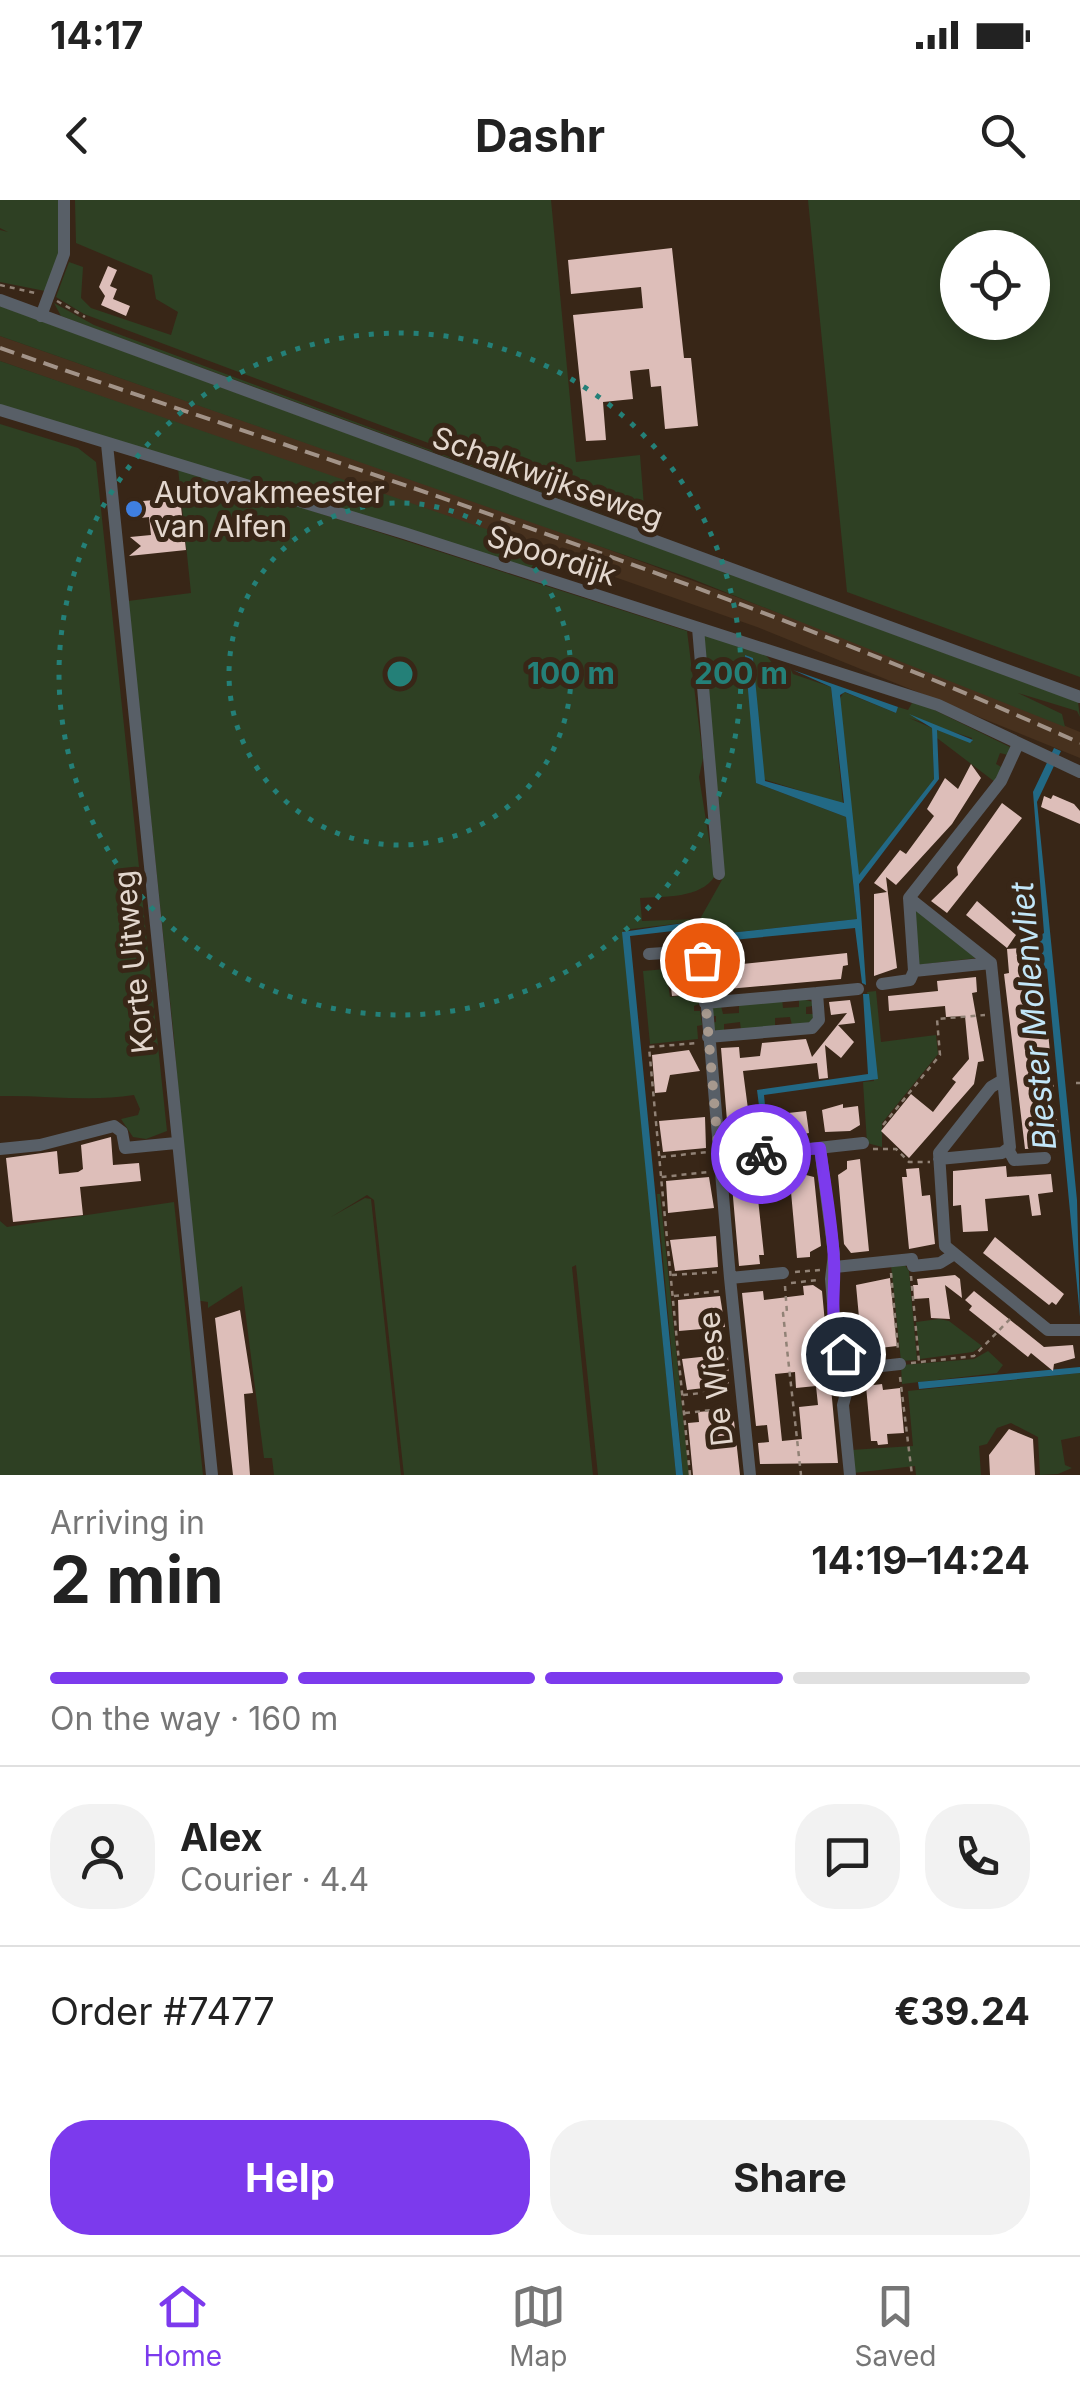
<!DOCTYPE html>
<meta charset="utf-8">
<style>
:root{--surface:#fff;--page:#f2f2f2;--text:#222;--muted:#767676;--line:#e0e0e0;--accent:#7c3aed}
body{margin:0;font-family:Inter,sans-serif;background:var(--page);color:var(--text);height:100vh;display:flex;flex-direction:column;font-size:38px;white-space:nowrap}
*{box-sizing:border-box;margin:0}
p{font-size:32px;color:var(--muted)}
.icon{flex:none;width:55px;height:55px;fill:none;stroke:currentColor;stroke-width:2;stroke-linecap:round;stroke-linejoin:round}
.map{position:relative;height:1275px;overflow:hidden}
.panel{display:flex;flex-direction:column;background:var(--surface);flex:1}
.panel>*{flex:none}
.fabs{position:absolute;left:940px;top:30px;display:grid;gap:20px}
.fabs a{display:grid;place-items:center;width:110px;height:110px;border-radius:50%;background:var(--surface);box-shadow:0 5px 15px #0003;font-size:50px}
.pin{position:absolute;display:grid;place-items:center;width:85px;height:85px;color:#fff;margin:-42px;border:5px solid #fff;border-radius:50%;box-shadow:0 2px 10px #0007}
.courier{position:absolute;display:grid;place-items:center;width:100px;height:100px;margin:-50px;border:8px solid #7c3aed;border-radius:50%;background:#fff;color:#222;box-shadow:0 2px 12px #0007}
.summary em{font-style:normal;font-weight:700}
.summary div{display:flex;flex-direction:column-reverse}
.summary{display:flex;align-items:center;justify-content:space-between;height:170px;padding:0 50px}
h1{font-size:65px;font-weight:700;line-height:75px}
.bar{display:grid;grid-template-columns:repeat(4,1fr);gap:15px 10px;align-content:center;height:120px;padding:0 50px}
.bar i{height:12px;border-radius:8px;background:var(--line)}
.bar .active{background:var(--accent)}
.bar p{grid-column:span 4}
.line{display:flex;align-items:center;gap:25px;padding:0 50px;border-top:2px solid var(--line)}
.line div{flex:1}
.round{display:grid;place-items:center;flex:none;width:105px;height:105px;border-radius:40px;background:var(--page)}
.cta{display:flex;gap:20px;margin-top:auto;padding:20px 50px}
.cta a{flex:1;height:115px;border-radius:40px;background:var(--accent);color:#fff;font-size:40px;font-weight:700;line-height:115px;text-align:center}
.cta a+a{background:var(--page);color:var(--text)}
.status{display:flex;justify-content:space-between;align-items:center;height:70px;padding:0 50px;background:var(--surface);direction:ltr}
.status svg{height:28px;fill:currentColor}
header{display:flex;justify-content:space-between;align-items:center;height:130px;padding:0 50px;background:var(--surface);font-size:45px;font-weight:700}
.dock{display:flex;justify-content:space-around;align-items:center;height:140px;border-top:2px solid var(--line);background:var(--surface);font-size:28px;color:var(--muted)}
.dock a{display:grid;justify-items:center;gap:5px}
.dock .active{color:var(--accent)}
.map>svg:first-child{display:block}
</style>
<div class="status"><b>14:17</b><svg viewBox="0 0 49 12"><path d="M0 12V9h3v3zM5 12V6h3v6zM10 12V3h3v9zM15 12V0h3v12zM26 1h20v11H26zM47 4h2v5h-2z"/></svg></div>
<header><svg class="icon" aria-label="back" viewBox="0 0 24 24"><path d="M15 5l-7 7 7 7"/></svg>Dashr<svg class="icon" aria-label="search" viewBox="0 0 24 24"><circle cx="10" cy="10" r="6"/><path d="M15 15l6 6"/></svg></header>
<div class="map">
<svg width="1080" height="1275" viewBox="0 0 1080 1275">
<rect width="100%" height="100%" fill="#382617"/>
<path fill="#47311e" d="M 0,136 L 551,328 L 892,455 L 1080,532 L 1080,558 L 757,427 L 0,161 Z"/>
<path fill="#2e4023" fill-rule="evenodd" d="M 0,0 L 60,0 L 58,57 L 45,91 L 0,82 L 0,30 L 8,32 L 0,28 Z
M 75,0 L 551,0 L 576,262 L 640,255 L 645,319 L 642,323 L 84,114 L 56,97 L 69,62 L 83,67 L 81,98 L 91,108 L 171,135 L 178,112 L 156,99 L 152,75 L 76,43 Z
M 808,0 L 1080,0 L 1080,477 L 847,392 ZM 958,48 L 1032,48 L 1032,122 L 958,122 Z
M 54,103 L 94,125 L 638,327 L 93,128 L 61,116 Z
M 0,106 L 1078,502 L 1080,517 L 1077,511 L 1018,493 L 1062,514 L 1065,527 L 690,378 L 0,136 Z
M 0,161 L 541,348 L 530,371 L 0,205 Z
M 0,224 L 78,248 L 96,262 L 167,931 L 146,939 L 133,937 L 121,919 L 138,915 L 140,909 L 134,895 C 89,902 47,895 0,896 Z
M 178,268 L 687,431 L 703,558 L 699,577 L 715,676 C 700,699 665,696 640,698 L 642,721 L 700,719 L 722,680 L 723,667 L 701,441 L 706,434 L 764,453 L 774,465 L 789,466 L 793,474 L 831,487 L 843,604 L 763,579 L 753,458 L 756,583 L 846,617 L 857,719 L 711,735 L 691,722 L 623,730 L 676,1275 L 598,1275 L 576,1065 L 572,1067 L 593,1275 L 404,1275 L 374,1000 L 367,995 L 331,1017 L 365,998 L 371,999 L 401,1275 L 274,1275 L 272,1258 L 264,1258 L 242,1086 L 208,1108 L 208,1102 L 195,1100 L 174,838 L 128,401 L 191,393 Z
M 844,492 L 896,513 L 898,507 L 908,510 L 912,503 L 922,504 L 1010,547 L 1008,555 L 1000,553 L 996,564 L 1003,568 L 995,582 L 937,538 L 937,530 L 972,542 L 972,538 L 909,518 L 932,528 L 934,579 L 858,677 L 839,500 Z
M 913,710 L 918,711 L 976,758 L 917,765 Z
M 666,769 L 670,797 L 698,794 L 699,804 L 694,806 L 694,811 L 700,811 L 702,825 L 697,826 L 698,839 L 650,844 L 643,771 Z
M 876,791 L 881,842 L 936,835 L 938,854 L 882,923 L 882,947 L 867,943 L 863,882 L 874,881 L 867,792 Z
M 799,798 L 813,802 L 813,806 L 806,807 L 806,814 L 814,814 L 812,822 L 792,825 L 790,817 L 775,818 L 775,827 L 741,830 L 740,822 L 724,824 L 724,832 L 717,832 L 710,823 L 716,822 L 716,816 L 709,816 L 713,807 L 721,806 L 723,814 L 739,813 L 739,804 L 782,799 L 783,808 L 799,807 Z
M 657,994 L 660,994 L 689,1275 L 683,1275 Z
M 174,1002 L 203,1275 L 0,1275 L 0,1021 L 7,1027 Z
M 904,1064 L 909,1071 L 917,1160 L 901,1161 L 891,1065 Z
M 939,1119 L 949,1121 L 982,1146 L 973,1152 L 920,1159 L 916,1122 Z
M 988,1151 L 1003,1165 L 997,1173 L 902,1184 L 901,1165 L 974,1159 Z
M 1080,1173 L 1080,1236 L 1061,1240 L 1065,1265 L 1072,1268 L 1058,1274 L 1040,1275 L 1038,1237 L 1011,1223 L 997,1228 L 987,1244 L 979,1246 L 981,1275 L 916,1275 L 915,1266 L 853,1273 L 851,1250 L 913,1246 L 908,1191 Z"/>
<path fill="#226985" d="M 745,455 L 753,458 L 765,581 L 844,603 L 831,487 L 793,470 L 898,507 L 896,513 L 845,492 L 840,495 L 859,675 L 934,579 L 932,528 L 909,514 L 973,540 L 970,543 L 937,530 L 939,579 L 859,684 L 866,785 L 862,783 L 855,728 L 712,742 L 690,729 L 630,736 L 683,1275 L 676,1275 L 622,732 L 691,722 L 711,735 L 857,719 L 846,617 L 756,583 Z
M 1054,548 L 1061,551 L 1037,602 L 1077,1000 L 1080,1117 L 1047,769 L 1032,761 C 1026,747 1031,740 1044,733 L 1033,592 Z
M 863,794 L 869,794 L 878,879 L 764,895 L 769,945 L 764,945 L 757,890 L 868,874 Z
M 1080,1167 L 1080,1173 L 919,1189 L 918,1182 Z"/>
<path fill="#ddbeb9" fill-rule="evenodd" d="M 672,48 L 684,158 L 691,158 L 698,226 L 665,229 L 661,186 L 651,187 L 649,169 L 630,171 L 633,199 L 603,202 L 606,240 L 586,241 L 573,115 L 643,108 L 641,87 L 571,94 L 568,60 Z
M 108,66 L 117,70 L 110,86 L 117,89 L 113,99 L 130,106 L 126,116 L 101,105 L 105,96 L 99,87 Z
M 180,298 L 186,350 L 129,356 L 141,346 L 130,337 L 151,335 L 149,317 L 132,319 L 130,302 Z
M 971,564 L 981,578 L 952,624 L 896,685 L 886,677 L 897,768 L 874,776 L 874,694 L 887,692 L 874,683 L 900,650 L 906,654 L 934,616 L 927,609 L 945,578 L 958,589 Z
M 1053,595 L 1074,604 L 1080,611 L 1080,624 L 1041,607 L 1044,596 L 1051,599 Z
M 1002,603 L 1022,618 L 947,713 L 931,701 L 958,675 L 957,667 Z
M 977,701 L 1016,735 L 1007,748 L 966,715 Z
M 730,741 L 733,765 L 847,753 L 848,765 L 843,766 L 841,779 L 716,790 L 715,743 Z
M 1023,748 L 1025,773 L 1042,771 L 1053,883 L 1054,888 L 1036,890 L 1037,912 L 1056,910 L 1059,938 L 1040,940 L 1041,948 L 1025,949 L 1004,774 L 1009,773 L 1007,749 Z
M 694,767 L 696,794 L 672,796 L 669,769 Z
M 976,777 L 977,792 L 972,793 L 984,861 L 978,862 L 974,884 L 909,958 L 881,931 L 911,894 L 933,912 L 956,882 L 952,879 L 969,859 L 965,816 L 946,817 L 945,806 L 889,811 L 888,796 L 938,791 L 937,781 Z
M 850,800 L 855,823 L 838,825 L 854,842 L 841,858 L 825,845 L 828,878 L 819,879 L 817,863 L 743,871 L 751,932 L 747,932 L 748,943 L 729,945 L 721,848 L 739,847 L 740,858 L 760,856 L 762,843 L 806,839 L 812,857 L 847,813 L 831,815 L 829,802 Z
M 689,850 L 700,871 L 670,875 L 666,892 L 655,893 L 652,855 Z
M 843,904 L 843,908 L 858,906 L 860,925 L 850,931 L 825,932 L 822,910 Z
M 806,911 L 809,933 L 782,938 L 776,927 L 771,928 L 770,915 Z
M 705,917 L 706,948 L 663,952 L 659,921 Z
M 111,937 L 113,965 L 139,963 L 141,981 L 80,987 L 83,1015 L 13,1022 L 6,958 L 57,951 L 59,974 L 78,972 L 83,969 L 81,945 Z
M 860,959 L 869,1051 L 851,1053 L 844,1044 L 838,975 L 847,969 L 847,961 Z
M 1006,966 L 1007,977 L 1051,974 L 1053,992 L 1038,994 L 1041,1015 L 1032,1016 L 1029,995 L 985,999 L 988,1031 L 963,1032 L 961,1005 L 953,1006 L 953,971 Z
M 919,968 L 922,996 L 930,995 L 935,1044 L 909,1049 L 902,977 L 907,977 L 906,969 Z
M 801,969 L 802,974 L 814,977 L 821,1046 L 810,1052 L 810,1057 L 797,1058 L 789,970 Z
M 751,972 L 752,980 L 756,980 L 764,1055 L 759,1055 L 760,1064 L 739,1066 L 731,974 Z
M 709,977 L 714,1008 L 668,1013 L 666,981 Z
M 716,1036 L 718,1067 L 675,1071 L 670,1040 Z
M 995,1037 L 1064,1094 L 1056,1105 L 1052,1102 L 1049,1105 L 983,1053 Z
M 955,1075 L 960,1079 L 962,1098 L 945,1085 L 950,1119 L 931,1118 L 929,1098 L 914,1099 L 913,1085 L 918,1085 L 917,1079 Z
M 890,1078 L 897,1146 L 862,1150 L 856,1085 Z
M 813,1085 L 822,1091 L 838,1263 L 760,1264 L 758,1243 L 769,1242 L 767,1225 L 756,1226 L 742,1093 L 763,1091 L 764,1100 L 804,1095 L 803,1086 ZM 795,1172 L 796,1188 L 816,1186 L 818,1205 L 799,1207 L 802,1239 L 782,1241 L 775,1174 Z
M 974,1091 L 1044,1147 L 1073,1145 L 1075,1158 L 1054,1164 L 1053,1171 L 1031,1153 L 1028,1157 L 969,1110 L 972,1106 L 965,1100 Z
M 720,1096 L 725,1127 L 679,1131 L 678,1100 Z
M 240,1110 L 253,1193 L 244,1194 L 250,1275 L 233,1275 L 215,1118 Z
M 728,1154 L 729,1185 L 687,1190 L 682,1159 Z
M 882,1184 L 883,1190 L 900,1188 L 904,1233 L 887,1234 L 888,1244 L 878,1245 L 877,1241 L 871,1241 L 866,1186 Z
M 720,1210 L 733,1212 L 740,1275 L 693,1275 L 688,1223 L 699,1222 L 698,1212 Z
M 1009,1229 L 1033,1239 L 1035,1275 L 990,1275 L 989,1255 Z"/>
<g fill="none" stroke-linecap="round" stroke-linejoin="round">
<path stroke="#918276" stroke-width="2.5" stroke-dasharray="5 5" stroke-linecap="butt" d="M 0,85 L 35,93
M 57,101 L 85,117
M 1076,883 L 1080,883
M 883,925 L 940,855 L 937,819 L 985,815
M 873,949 L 896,949 L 909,962 L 930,962
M 661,957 L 708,952
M 661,976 L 649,847 L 697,843
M 795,1072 L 821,1070
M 891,1073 L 898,1150
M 672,1075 L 719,1072
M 911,1076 L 919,1162
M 791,1083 L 818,1080
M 785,1086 L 787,1113 L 783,1113 L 801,1275
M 674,1096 L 721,1091
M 911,1163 L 974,1156 L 1011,1118
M 900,1177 L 912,1275
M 683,1195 L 729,1190
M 685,1213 L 731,1208
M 690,1275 L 661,977 L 709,972"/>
<path stroke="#585f67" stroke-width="12" d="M 0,100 L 1080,497
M 41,116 L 64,54 L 64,0
M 0,210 L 404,333 L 938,505 L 1080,572
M 107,244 L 212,1275
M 698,428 L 719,674
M 909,698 L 991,763 L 1010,947 L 1002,953 L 939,959
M 649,754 L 694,751 L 703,760 L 730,1078
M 991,763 L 914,771 L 909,698 L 1001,581 L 1018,544
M 882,784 L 910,780 L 914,771
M 817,793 L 858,789
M 705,803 L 817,793 L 819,820 L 812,828 L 708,837
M 1003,880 L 991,887 L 939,953 L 945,1046 L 1048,1130 L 1080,1130
M 820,948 L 834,1054 L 831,1079 L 836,1140 L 843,1154 L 847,1190 L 843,1205 L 850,1275
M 0,949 L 40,945 L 114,926 L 122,932 L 125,948 L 176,943
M 1008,949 L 1014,960 L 1045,958
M 719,959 L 863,943
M 835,1067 L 912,1059 L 913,1066 L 940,1063 L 953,1055
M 845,1170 L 900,1164
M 750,1275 L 730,1078 L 783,1073"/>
<path stroke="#a29388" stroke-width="4" stroke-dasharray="15 8" stroke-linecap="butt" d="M 0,148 C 362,273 731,386 1080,543"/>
</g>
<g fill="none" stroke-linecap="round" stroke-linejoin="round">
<path stroke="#a7998e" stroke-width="10" stroke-dasharray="0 18" d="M 702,760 L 719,958 L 761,954"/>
<path stroke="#7c3aed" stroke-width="12" d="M 761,954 L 820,948 C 825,985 832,1022 834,1060 C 836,1091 827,1124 843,1154"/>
</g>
<g fill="none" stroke="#248078" stroke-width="5" stroke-dasharray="5 10">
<circle cx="400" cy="474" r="171"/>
<circle cx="400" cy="474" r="341"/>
</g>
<circle fill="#3f7fe0" stroke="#382617" stroke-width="4" cx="134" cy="309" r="10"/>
<g text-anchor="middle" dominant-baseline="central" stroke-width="10" stroke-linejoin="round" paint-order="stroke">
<g font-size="30" fill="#e3d7ce" stroke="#382617">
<text transform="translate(548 277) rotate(20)">Schalkwijkseweg</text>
<text transform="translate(552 355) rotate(18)">Spoordijk</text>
<text transform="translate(133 762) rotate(-96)">Korte Uitweg</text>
<text transform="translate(715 1179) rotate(-96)">De Wiese</text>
</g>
<g font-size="30" fill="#e3d7ce" stroke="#382617" text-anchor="start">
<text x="154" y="292">Autovakmeester<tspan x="154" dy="34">van Alfen</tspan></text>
</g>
<g font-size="32" font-style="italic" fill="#c2e6f8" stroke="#382617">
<text transform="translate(1033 816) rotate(-95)">Biester Molenvliet</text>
</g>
</g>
<circle cx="400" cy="474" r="15" fill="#248078" stroke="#382617" stroke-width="5"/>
<g font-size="30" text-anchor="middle" font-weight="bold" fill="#248078" stroke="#382617" stroke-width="10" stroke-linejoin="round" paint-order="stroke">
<text x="571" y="484">100 m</text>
<text x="741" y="484">200 m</text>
</g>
</svg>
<div class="fabs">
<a><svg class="icon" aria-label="locate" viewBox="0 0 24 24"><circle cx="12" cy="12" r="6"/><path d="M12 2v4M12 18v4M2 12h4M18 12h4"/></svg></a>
</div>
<div class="pin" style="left:702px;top:760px;background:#ea580c"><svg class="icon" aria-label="bag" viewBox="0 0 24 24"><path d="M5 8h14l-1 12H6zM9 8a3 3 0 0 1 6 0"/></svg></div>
<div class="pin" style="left:843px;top:1154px;background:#1f2937"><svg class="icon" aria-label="home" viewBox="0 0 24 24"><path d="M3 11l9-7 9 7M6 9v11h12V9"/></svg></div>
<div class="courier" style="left:761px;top:954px"><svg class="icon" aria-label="bike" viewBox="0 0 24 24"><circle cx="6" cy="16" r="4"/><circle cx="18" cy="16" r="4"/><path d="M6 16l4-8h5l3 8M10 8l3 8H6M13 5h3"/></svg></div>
</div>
<section class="panel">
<div class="summary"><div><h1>2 min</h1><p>Arriving in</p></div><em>14:19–14:24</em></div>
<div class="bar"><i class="active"></i><i class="active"></i><i class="active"></i><i></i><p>On the way · 160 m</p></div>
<div class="line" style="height:180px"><a class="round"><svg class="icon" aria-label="person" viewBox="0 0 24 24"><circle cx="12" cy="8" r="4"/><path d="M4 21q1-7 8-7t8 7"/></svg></a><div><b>Alex</b><p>Courier · 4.4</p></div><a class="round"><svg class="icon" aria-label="chat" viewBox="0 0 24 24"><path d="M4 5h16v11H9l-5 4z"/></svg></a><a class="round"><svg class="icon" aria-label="phone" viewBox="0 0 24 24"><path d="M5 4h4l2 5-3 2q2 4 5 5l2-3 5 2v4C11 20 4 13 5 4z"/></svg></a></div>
<div class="line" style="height:130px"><div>Order #7477</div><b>€39.24</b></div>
<div class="cta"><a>Help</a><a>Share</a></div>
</section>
<nav class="dock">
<a class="active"><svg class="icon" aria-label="home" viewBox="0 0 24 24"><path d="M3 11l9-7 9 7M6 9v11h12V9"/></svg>Home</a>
<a><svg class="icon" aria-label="map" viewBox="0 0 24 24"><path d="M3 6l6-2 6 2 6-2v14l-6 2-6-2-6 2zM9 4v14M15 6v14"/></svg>Map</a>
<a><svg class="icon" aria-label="saved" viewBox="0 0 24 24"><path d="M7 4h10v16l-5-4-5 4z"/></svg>Saved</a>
</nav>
